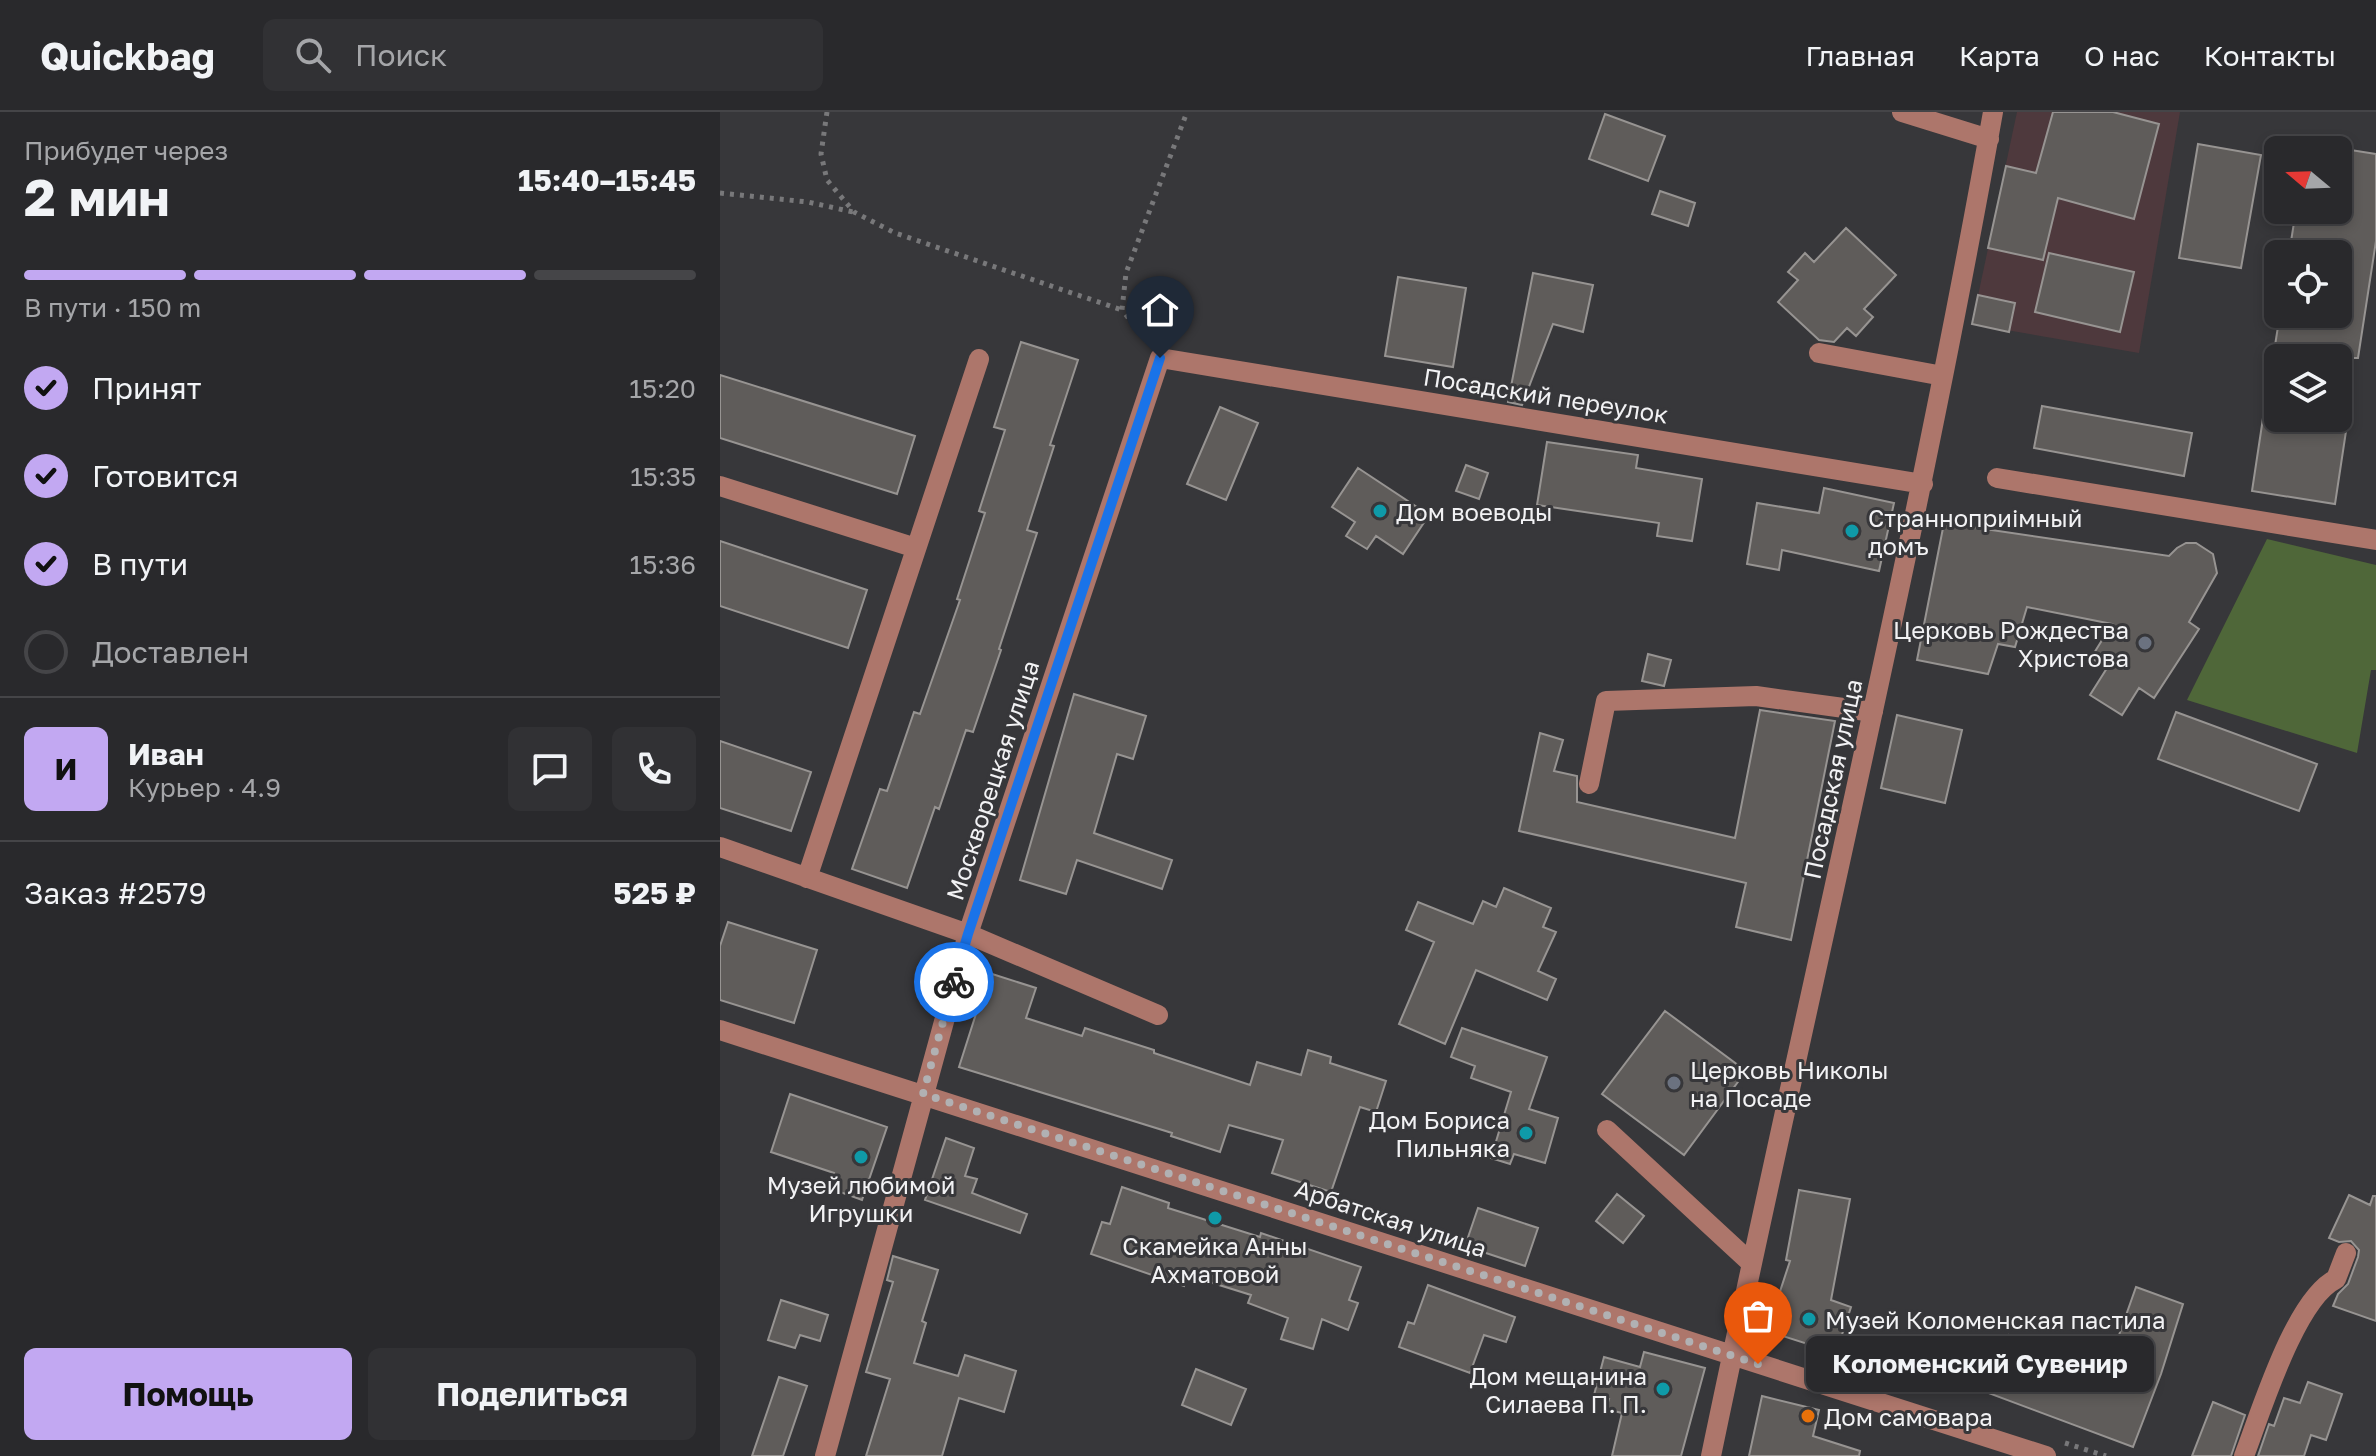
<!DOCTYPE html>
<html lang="ru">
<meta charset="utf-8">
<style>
:root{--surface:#29292c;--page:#313134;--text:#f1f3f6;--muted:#a5a6a9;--line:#454548;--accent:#c2a8f2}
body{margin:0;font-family:"Golos Text",sans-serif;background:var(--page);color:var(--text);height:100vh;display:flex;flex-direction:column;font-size:30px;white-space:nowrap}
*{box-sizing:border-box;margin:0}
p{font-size:26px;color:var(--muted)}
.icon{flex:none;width:44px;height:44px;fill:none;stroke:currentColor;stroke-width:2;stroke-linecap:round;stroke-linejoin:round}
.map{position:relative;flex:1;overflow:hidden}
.drawer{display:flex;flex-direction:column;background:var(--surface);width:720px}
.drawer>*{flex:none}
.needle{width:52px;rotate:289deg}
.buttons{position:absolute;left:1544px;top:24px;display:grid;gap:16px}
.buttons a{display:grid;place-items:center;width:88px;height:88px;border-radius:12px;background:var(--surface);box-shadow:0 4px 12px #0003,0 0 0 2px var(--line);font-size:40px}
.pin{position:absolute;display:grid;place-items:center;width:68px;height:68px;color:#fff;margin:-82px -34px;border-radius:50% 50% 50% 0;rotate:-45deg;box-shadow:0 0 8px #0007}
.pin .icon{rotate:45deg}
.courier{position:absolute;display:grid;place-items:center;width:80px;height:80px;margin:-40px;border:6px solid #1a73e8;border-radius:50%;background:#fff;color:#222;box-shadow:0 2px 10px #0007}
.bubble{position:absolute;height:56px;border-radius:12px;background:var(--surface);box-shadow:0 4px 12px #0003,0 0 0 2px var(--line);font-size:26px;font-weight:700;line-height:56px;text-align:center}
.head em{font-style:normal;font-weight:700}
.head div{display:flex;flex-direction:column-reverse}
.head{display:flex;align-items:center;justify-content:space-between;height:136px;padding:0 24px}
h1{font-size:52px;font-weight:700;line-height:60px}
.bar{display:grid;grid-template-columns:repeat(4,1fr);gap:12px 8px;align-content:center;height:96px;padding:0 24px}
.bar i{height:10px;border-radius:6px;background:var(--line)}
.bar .active{background:var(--accent)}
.bar p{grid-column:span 4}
.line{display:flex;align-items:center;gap:20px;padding:0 24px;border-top:2px solid var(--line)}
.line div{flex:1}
.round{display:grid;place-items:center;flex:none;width:84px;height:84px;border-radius:12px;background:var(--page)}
ol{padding:0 24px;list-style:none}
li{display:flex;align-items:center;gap:24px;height:88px}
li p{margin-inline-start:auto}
li .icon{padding:8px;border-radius:50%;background:var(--accent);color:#111;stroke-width:4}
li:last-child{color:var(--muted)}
li i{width:44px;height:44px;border:4px solid var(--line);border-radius:50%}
.button{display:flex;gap:16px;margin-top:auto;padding:16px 24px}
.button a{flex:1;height:92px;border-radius:12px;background:var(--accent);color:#111;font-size:32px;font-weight:700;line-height:92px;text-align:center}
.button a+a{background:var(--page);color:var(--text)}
header{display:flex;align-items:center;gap:48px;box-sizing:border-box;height:112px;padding:0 40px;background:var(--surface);border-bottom:2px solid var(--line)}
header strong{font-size:38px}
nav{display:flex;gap:44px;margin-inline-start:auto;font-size:28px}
.search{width:560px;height:72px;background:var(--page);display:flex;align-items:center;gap:20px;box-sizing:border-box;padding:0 28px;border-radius:12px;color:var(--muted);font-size:30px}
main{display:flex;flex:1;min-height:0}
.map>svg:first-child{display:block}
</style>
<header>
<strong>Quickbag</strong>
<div class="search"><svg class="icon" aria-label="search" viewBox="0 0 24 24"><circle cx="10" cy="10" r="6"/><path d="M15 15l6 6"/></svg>Поиск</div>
<nav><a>Главная</a><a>Карта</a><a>О нас</a><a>Контакты</a></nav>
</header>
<main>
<section class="drawer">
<div class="head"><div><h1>2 мин</h1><p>Прибудет через</p></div><em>15:40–15:45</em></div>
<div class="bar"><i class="active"></i><i class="active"></i><i class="active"></i><i></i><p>В пути · 150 m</p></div>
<ol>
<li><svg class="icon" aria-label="check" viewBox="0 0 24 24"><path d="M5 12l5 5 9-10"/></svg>Принят<p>15:20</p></li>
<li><svg class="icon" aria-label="check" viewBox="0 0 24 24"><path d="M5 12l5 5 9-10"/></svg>Готовится<p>15:35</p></li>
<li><svg class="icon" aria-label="check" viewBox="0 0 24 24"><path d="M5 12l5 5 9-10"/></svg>В пути<p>15:36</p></li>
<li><i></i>Доставлен</li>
</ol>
<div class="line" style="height:144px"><b class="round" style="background:var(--accent);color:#111">И</b><div><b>Иван</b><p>Курьер · 4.9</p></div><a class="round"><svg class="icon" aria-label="chat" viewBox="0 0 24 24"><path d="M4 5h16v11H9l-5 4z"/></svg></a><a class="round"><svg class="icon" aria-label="phone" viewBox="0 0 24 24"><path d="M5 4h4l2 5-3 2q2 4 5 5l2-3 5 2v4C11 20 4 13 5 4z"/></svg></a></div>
<div class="line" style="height:104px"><div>Заказ #2579</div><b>525 ₽</b></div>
<div class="button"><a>Помощь</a><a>Поделиться</a></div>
</section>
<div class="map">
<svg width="1656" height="1344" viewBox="0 0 1656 1344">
<rect width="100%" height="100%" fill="#37373a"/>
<path fill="#4e393d" d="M 1297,0 L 1460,0 L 1419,241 L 1252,212 Z"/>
<path fill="#4f6739" d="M 1547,427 L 1656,453 L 1656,558 L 1651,558 L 1637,641 L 1467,588 Z"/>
<path fill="#5f5c5a" stroke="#979492" stroke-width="2" d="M 1333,0 L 1393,0 L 1439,12 L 1414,107 L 1338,86 L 1323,148 L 1268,136 L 1286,54 L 1316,61 Z
M 885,2 L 945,24 L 928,69 L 869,47 Z
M 1478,32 L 1541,43 L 1521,156 L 1459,146 Z
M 1618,36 L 1656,42 L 1656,129 L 1638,246 L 1553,246 L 1560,202 L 1618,202 L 1618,142 L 1569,142 L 1576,98 L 1618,98 Z
M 940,79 L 975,91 L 968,114 L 932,102 Z
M 1126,116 L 1176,163 L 1144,197 L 1153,205 L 1136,224 L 1127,216 L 1114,230 L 1099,228 L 1058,190 L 1078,168 L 1068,160 L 1085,141 L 1094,150 Z
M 1329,141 L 1414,160 L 1400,220 L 1315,200 Z
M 813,161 L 873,173 L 863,220 L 833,212 L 802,293 L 788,290 Z
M 678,165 L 746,176 L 733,255 L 665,244 Z
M 1258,183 L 1295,191 L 1289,220 L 1252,212 Z
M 301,230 L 358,248 L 330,333 L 334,334 L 307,418 L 317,421 L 279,537 L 281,538 L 253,620 L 246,618 L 219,697 L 215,695 L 187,776 L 132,757 L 160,677 L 167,679 L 194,600 L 200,602 L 240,488 L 237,487 L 265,401 L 259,399 L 285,318 L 274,315 Z
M 0,263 L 195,324 L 177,382 L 0,326 Z
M 1322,294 L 1472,321 L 1464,364 L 1314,336 Z
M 500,295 L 538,311 L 506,388 L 467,372 Z
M 1543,306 L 1628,306 L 1615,392 L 1532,379 Z
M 827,330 L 918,343 L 916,356 L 982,367 L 972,429 L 937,424 L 939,411 L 817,393 Z
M 746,353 L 768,361 L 759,387 L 736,379 Z
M 638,356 L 709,403 L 683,442 L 656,424 L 647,437 L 626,424 L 635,410 L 612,395 Z
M 1104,376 L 1174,391 L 1159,459 L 1062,438 L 1059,458 L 1027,452 L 1037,391 L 1099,401 Z
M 1224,411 L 1449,444 L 1457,436 L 1466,431 L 1476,431 L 1493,442 L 1497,461 L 1469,510 L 1479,517 L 1434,586 L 1419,576 L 1402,603 L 1370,583 L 1387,556 L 1371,546 L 1392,512 L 1307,495 L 1295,535 L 1278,532 L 1268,562 L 1197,548 Z
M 0,429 L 147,478 L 128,536 L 0,494 Z
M 928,542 L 951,548 L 944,574 L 922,569 Z
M 354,582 L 426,604 L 413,647 L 397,642 L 374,721 L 452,748 L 442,777 L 357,748 L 346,782 L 300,768 Z
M 1040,598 L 1115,609 L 1071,828 L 1016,815 L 1026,771 L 799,719 L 820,621 L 843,628 L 834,659 L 857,664 L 857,690 L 1015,726 Z
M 1456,600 L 1597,652 L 1579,699 L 1438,647 Z
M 1177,603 L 1242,618 L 1225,691 L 1161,676 Z
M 0,629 L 91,660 L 71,719 L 0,696 Z
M 784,776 L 831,796 L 823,815 L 836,820 L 818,859 L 836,867 L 827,888 L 756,858 L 725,932 L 679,912 L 714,830 L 686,818 L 698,790 L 753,812 L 763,789 L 776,795 Z
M 8,810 L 97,838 L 74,911 L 0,888 L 0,834 Z
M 269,861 L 316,876 L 306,906 L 362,924 L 365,916 L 434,938 L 434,941 L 530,973 L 537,950 L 581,963 L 588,938 L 611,945 L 610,951 L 666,969 L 656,1000 L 640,995 L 611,1080 L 552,1061 L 563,1028 L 509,1013 L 500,1040 L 451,1024 L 452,1021 L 239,955 Z
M 945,899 L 1026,959 L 964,1043 L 882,982 Z
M 742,916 L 827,945 L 809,997 L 838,1006 L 825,1051 L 794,1042 L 790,1052 L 771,1046 L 791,980 L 751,966 L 755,954 L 731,945 Z
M 70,982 L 167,1015 L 142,1088 L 109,1076 L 114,1061 L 51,1040 Z
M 226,1026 L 254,1036 L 245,1064 L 257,1067 L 252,1081 L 307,1102 L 300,1121 L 205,1088 Z
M 402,1075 L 449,1091 L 448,1096 L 540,1125 L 541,1121 L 641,1155 L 629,1188 L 638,1191 L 628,1218 L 602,1207 L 593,1237 L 561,1227 L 568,1206 L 528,1191 L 531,1183 L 467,1163 L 464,1174 L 371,1142 L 382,1110 L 390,1112 Z
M 1079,1078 L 1130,1087 L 1111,1188 L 1131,1195 L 1116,1241 L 1047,1219 L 1070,1149 L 1066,1148 Z
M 897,1082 L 924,1104 L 903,1131 L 876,1109 Z
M 1629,1083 L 1650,1093 L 1653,1084 L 1656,1084 L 1656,1209 L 1613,1194 L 1618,1182 L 1628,1172 L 1638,1145 L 1639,1138 L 1631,1129 L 1619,1130 L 1609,1126 Z
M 758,1096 L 818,1116 L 805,1154 L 745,1134 Z
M 173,1144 L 218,1158 L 202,1209 L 206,1211 L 194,1251 L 238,1264 L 245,1243 L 296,1259 L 284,1300 L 239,1286 L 222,1344 L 146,1344 L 170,1267 L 146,1260 L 173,1170 L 167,1168 Z
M 708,1173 L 795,1205 L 786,1230 L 764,1223 L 750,1261 L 679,1235 L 688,1210 L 694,1212 Z
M 1416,1175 L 1463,1192 L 1441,1262 L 1413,1335 L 1242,1271 L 1241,1274 L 1204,1262 L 1206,1258 L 1193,1254 L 1200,1233 L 1277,1259 L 1289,1223 L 1387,1257 Z
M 61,1188 L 108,1203 L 100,1229 L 80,1223 L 75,1236 L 48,1228 Z
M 924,1240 L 985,1256 L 961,1344 L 892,1344 L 902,1301 L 886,1297 L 889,1287 L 874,1283 L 884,1245 L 920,1255 Z
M 476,1257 L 526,1277 L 511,1313 L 462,1293 Z
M 59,1265 L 87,1274 L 63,1344 L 32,1344 Z
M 1588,1270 L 1622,1282 L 1606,1328 L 1591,1323 L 1584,1344 L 1538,1344 L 1549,1312 L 1554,1314 L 1564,1286 L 1580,1291 Z
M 1042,1284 L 1099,1298 L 1093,1324 L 1140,1339 L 1139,1344 L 1029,1344 Z
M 1493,1290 L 1525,1303 L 1511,1344 L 1472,1344 Z"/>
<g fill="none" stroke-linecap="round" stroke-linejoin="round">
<path stroke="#78787a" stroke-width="5" stroke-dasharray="4 6" stroke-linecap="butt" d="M 107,0 L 101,42 L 107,68 L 134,100 L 175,121 L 402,198
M 0,81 L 88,90 L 133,100
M 427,229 L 402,198 L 406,161 L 467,0
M 1345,1331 L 1386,1344"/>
<path stroke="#ad766b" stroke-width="20" d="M 1182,0 L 1269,27
M 1099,241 L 1223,264
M 1277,366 L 1656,428
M 0,374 L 196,436
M 869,672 L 886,589 L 1036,584 L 1153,600
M 0,735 L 248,822 L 438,903
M 87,766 L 259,247
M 0,918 L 1326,1344
M 887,1018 L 1031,1151
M 105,1344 L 248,822 L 440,246 L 1203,372
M 991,1344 C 1084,896 1193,451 1273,0
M 1524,1344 C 1541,1300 1575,1187 1616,1167 L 1626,1141"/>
</g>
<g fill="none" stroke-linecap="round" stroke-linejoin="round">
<path stroke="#b1b1b3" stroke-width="8" stroke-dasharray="0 14.4" d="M 234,870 L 203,982 L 1038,1252"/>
<path stroke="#1a73e8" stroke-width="10" d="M 234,870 L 248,822 L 440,246"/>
</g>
<g fill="#0f9aa8" stroke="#37373a" stroke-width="3">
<circle cx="660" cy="399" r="8"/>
<circle cx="1132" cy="419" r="8"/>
<circle cx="806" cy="1021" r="8"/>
<circle cx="141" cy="1045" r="8"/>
<circle cx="495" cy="1106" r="8"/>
<circle cx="1089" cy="1207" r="8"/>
<circle cx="943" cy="1277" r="8"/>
</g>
<g fill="#6b7280" stroke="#37373a" stroke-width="3">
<circle cx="1425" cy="531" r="8"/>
<circle cx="954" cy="971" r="8"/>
</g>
<circle fill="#e8710a" stroke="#37373a" stroke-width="3" cx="1088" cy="1304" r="8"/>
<g text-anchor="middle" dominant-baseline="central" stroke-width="6" stroke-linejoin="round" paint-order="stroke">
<g font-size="24" fill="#f2f2f4" stroke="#37373a">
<text transform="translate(826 283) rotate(9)">Посадский переулок</text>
<text transform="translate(1112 667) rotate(-78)">Посадская улица</text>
<text transform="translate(272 668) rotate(-72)">Москворецкая улица</text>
<text transform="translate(671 1106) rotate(18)">Арбатская улица</text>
</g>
<g font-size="24" fill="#f2f2f4" stroke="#37373a" text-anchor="start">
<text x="676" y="399">Дом воеводы</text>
<text x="1148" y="405">Странноприiмный<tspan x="1148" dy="28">домъ</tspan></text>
<text x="1409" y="517" text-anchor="end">Церковь Рождества<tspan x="1409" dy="28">Христова</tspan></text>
<text x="970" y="957">Церковь Николы<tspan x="970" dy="28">на Посаде</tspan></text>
<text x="790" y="1007" text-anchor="end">Дом Бориса<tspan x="790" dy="28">Пильняка</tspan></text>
<text x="141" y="1072" text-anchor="middle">Музей любимой<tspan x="141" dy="28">Игрушки</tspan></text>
<text x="495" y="1133" text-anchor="middle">Скамейка Анны<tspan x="495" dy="28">Ахматовой</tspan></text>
<text x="1105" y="1207">Музей Коломенская пастила</text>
<text x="927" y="1263" text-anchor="end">Дом мещанина<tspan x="927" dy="28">Силаева П. П.</tspan></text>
<text x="1104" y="1304">Дом самовара</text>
</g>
</g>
</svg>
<div class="buttons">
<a><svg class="needle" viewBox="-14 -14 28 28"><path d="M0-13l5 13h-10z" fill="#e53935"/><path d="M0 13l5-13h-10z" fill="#a5a6a9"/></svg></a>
<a><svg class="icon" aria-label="locate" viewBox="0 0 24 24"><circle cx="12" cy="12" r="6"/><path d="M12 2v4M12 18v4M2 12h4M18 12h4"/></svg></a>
<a><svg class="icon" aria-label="layers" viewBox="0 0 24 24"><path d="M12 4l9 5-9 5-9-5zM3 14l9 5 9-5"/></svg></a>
</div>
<div class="pin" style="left:1038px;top:1252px;background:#ea580c"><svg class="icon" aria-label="bag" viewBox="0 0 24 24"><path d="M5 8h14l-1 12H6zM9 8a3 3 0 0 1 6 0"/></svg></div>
<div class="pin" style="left:440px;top:246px;background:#1f2937"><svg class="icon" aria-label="home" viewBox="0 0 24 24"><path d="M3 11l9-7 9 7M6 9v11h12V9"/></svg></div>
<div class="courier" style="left:234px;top:870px"><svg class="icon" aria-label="bike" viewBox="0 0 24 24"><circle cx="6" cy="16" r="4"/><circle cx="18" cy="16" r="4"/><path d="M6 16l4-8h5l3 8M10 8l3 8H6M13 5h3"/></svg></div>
<div class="bubble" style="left:1086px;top:1224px;width:348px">Коломенский Сувенир</div>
</div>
</main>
